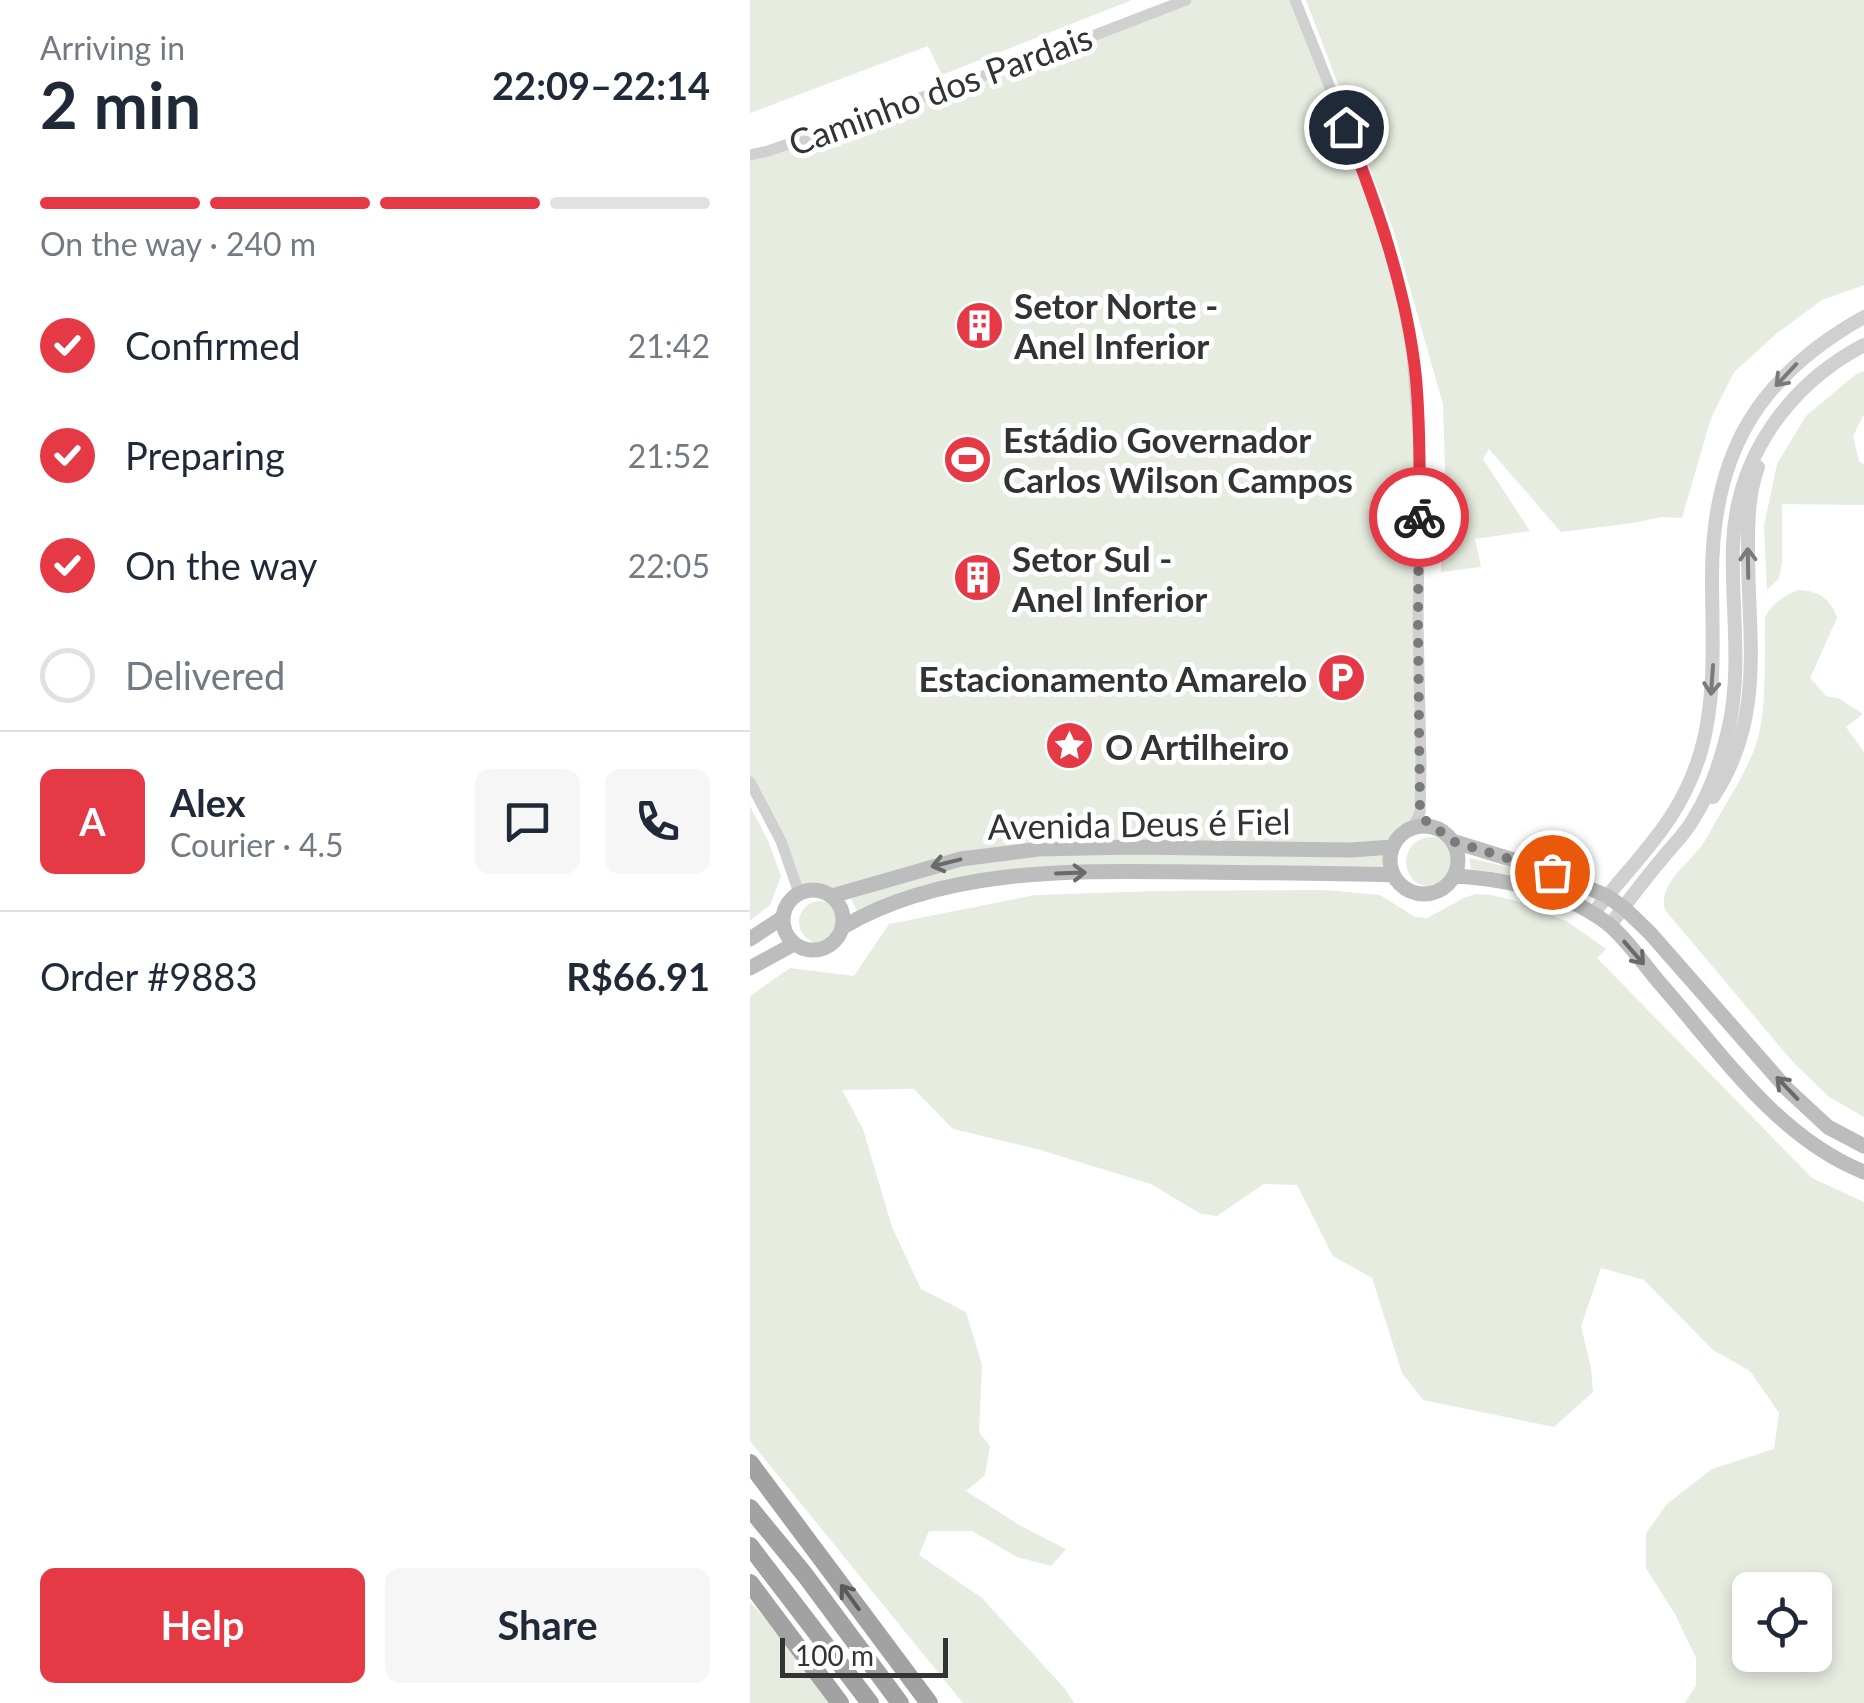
<!DOCTYPE html>
<meta charset="utf-8">
<style>
:root{--surface:#fff;--page:#f6f6f7;--text:#1f2937;--muted:#747a83;--line:#e0e1e3;--accent:#e63946}
body{margin:0;font-family:Lato,sans-serif;background:var(--page);color:var(--text);height:100vh;display:flex;flex-direction:column;font-size:38px;white-space:nowrap}
*{box-sizing:border-box;margin:0}
p{font-size:32px;color:var(--muted)}
.icon{flex:none;width:55px;height:55px;fill:none;stroke:currentColor;stroke-width:2;stroke-linecap:round;stroke-linejoin:round}
.map{position:relative;flex:1;overflow:hidden}
.panel{display:flex;flex-direction:column;background:var(--surface);width:750px}
.panel>*{flex:none}
.tools{position:absolute;left:982px;top:1572px;display:grid;gap:20px}
.tools a{display:grid;place-items:center;width:100px;height:100px;border-radius:15px;background:var(--surface);box-shadow:0 5px 15px #0003;font-size:50px}
.scale{position:absolute;left:30px;bottom:25px;width:168px;box-sizing:border-box;padding-left:10px;border:5px solid #333;border-top:0;font-size:28px;line-height:35px;white-space:nowrap;color:#333;-webkit-text-stroke:8px #fff;paint-order:stroke}
.pin{position:absolute;display:grid;place-items:center;width:85px;height:85px;color:#fff;margin:-42px;border:5px solid #fff;border-radius:50%;box-shadow:0 2px 10px #0007}
.courier{position:absolute;display:grid;place-items:center;width:100px;height:100px;margin:-50px;border:8px solid #e63946;border-radius:50%;background:#fff;color:#222;box-shadow:0 2px 12px #0007}
.headline em{font-style:normal;font-weight:700}
.headline div{display:flex;flex-direction:column-reverse}
.headline{display:flex;align-items:center;justify-content:space-between;height:170px;padding:0 40px}
h1{font-size:65px;font-weight:700;line-height:75px}
.bar{display:grid;grid-template-columns:repeat(4,1fr);gap:15px 10px;align-content:center;height:120px;padding:0 40px}
.bar i{height:12px;border-radius:8px;background:var(--line)}
.bar .selected{background:var(--accent)}
.bar p{grid-column:span 4}
.line{display:flex;align-items:center;gap:25px;padding:0 40px;border-top:2px solid var(--line)}
.line div{flex:1}
.round{display:grid;place-items:center;flex:none;width:105px;height:105px;border-radius:15px;background:var(--page)}
ol{padding:0 40px;list-style:none}
li{display:flex;align-items:center;gap:30px;height:110px}
li p{margin-inline-start:auto}
li .icon{padding:10px;border-radius:50%;background:var(--accent);color:#fff;stroke-width:4}
li:last-child{color:var(--muted)}
li i{width:55px;height:55px;border:5px solid var(--line);border-radius:50%}
.button{display:flex;gap:20px;margin-top:auto;padding:20px 40px}
.button a{flex:1;height:115px;border-radius:15px;background:var(--accent);color:#fff;font-size:40px;font-weight:700;line-height:115px;text-align:center}
.button a+a{background:var(--page);color:var(--text)}
main{display:flex;flex:1;min-height:0}
.map>svg:first-child{display:block}
</style>
<main>
<section class="panel">
<div class="headline"><div><h1>2 min</h1><p>Arriving in</p></div><em>22:09–22:14</em></div>
<div class="bar"><i class="selected"></i><i class="selected"></i><i class="selected"></i><i></i><p>On the way · 240 m</p></div>
<ol>
<li><svg class="icon" aria-label="check" viewBox="0 0 24 24"><path d="M5 12l5 5 9-10"/></svg>Confirmed<p>21:42</p></li>
<li><svg class="icon" aria-label="check" viewBox="0 0 24 24"><path d="M5 12l5 5 9-10"/></svg>Preparing<p>21:52</p></li>
<li><svg class="icon" aria-label="check" viewBox="0 0 24 24"><path d="M5 12l5 5 9-10"/></svg>On the way<p>22:05</p></li>
<li><i></i>Delivered</li>
</ol>
<div class="line" style="height:180px"><b class="round" style="background:var(--accent);color:#fff">A</b><div><b>Alex</b><p>Courier · 4.5</p></div><a class="round"><svg class="icon" aria-label="chat" viewBox="0 0 24 24"><path d="M4 5h16v11H9l-5 4z"/></svg></a><a class="round"><svg class="icon" aria-label="phone" viewBox="0 0 24 24"><path d="M5 4h4l2 5-3 2q2 4 5 5l2-3 5 2v4C11 20 4 13 5 4z"/></svg></a></div>
<div class="line" style="height:130px"><div>Order #9883</div><b>R$66.91</b></div>
<div class="button"><a>Help</a><a>Share</a></div>
</section>
<div class="map">
<svg width="1114" height="1703" viewBox="0 0 1114 1703">
<rect width="100%" height="100%" fill="#fff"/>
<path fill="#e6ecdf" fill-rule="evenodd" d="M 0,0 L 382,0 L 192,75 L 178,46 L 0,113 Z
M 436,0 L 545,0 L 635,233 L 665,377 L 670,813 L 657,831 L 637,848 L 289,849 L 106,889 L 74,891 L 58,890 L 49,893 L 0,782 L 0,159 Z
M 556,0 L 1114,0 L 1114,285 L 1072,300 L 1026,334 L 984,372 L 961,418 L 932,518 L 912,517 L 883,523 L 811,532 L 739,449 L 733,459 L 780,531 L 725,539 L 731,567 L 691,572 L 695,469 L 693,404 L 643,229 Z
M 1114,371 L 1114,414 L 1103,436 L 1109,461 L 1114,464 L 1114,505 L 1032,504 L 1032,562 L 1029,578 L 1017,590 L 1014,526 L 1027,464 L 1056,416 L 1105,375 Z
M 1049,590 C 1069,591 1081,599 1087,618 L 1060,678 L 1076,696 L 1088,698 L 1113,714 L 1096,727 L 1114,752 L 1114,1117 L 1079,1097 L 1042,1061 L 915,910 C 907,882 943,862 956,839 C 971,811 992,780 1004,750 C 1018,716 1014,656 1015,618 C 1020,605 1036,594 1049,590 Z
M 0,806 L 19,843 L 31,876 L 20,905 L 0,921 Z
M656 862a25 25 0 1 1 50 0a25 25 0 1 1-50 0Z
M 381,853 L 640,855 L 640,872 L 235,877 L 109,915 L 101,899 C 143,885 187,871 231,863 C 280,855 331,855 381,853 Z
M 719,858 L 768,869 L 828,890 L 821,895 L 765,875 L 721,869 Z
M 575,890 L 630,895 L 665,917 L 677,918 L 716,897 L 726,894 L 741,895 L 770,902 L 818,922 L 856,949 L 847,958 L 1062,1178 L 1114,1202 L 1114,1703 L 935,1703 L 946,1685 L 946,1658 L 925,1614 L 896,1568 L 896,1533 L 917,1504 L 962,1469 L 1024,1449 L 1029,1413 L 1000,1371 L 963,1350 L 894,1280 L 851,1268 L 831,1326 L 841,1368 L 843,1392 L 804,1427 L 673,1400 L 652,1373 L 622,1278 L 583,1256 L 547,1185 L 514,1184 L 467,1216 L 451,1214 L 401,1184 L 287,1149 L 203,1129 L 164,1089 L 92,1090 L 113,1129 L 142,1227 L 171,1289 L 216,1312 L 232,1365 L 229,1432 L 240,1446 L 235,1475 L 216,1491 L 269,1525 L 316,1549 L 301,1566 L 267,1557 L 222,1531 L 179,1531 L 169,1555 L 232,1598 L 316,1690 L 324,1703 L 213,1703 L 0,1441 L 0,996 L 40,968 L 104,976 L 139,924 L 285,895 L 409,891 ZM 1000,1590 L 1065,1590 L 1065,1655 L 1000,1655 Z
M49 922a21 21 0 1 1 42 0a21 21 0 1 1-42 0Z
M 0,1602 L 30,1635 L 84,1703 L 0,1703 Z"/>
<g fill="none" stroke-linecap="round" stroke-linejoin="round">
<path stroke="#d0d0d0" stroke-width="11" d="M 545,0 L 621,190 L 635,233 L 653,300 L 662,354 L 670,459 L 668,623 L 671,764 L 670,813 L 662,828
M 0,155 L 18,151 L 293,55 L 436,0
M 0,782 L 31,841 L 49,893"/>
<path stroke="#d0d0d0" stroke-width="14" d="M 963,797 C 1017,716 997,634 998,543 C 998,517 999,492 1008,467
M 843,914 C 886,858 930,823 951,751 C 967,694 962,635 962,577 C 962,454 1007,377 1114,317
M 860,925 C 877,903 893,881 911,860 C 922,846 936,833 944,818 C 961,791 972,757 979,726 C 992,667 981,605 983,545 C 986,458 1038,385 1114,345"/>
<path stroke="#bdbdbd" stroke-width="15" d="M640 860a34 34 0 1 1 68 0a34 34 0 1 1-68 0Z
M 702,841 L 802,872 L 857,896 L 874,908 L 900,933 L 1037,1089 L 1078,1127 L 1114,1146
M 705,876 C 757,879 814,891 857,923 C 876,938 892,962 908,981 C 969,1050 1026,1137 1114,1172
M33 920a30 30 0 1 1 60 0a30 30 0 1 1-60 0Z
M 82,896 L 211,859 L 289,849 L 384,847 L 601,850 L 642,847
M 93,927 C 197,865 334,871 451,872 C 515,873 579,873 643,875
M 0,939 L 32,918
M 0,968 L 44,944"/>
<path stroke="#a2a2a2" stroke-width="18" d="M 0,1463 L 179,1703
M 0,1508 L 55,1575 L 150,1703
M 0,1546 L 120,1703
M 0,1583 L 90,1703"/>
</g>
<defs><path id="oneway-shaft" d="M-6 0H5M1.5-3L5.5 0L1.5 3" fill="none" stroke-width="1.6" stroke-linecap="round" stroke-linejoin="round" transform="scale(2.5)"/></defs>
<g stroke="#7a7a7a">
<use href="#oneway-shaft" transform="translate(1036 375) rotate(133)"/>
<use href="#oneway-shaft" transform="translate(998 563) rotate(-91)"/>
<use href="#oneway-shaft" transform="translate(962 680) rotate(94)"/>
</g>
<g stroke="#6a6a6a">
<use href="#oneway-shaft" transform="translate(196 863) rotate(166)"/>
<use href="#oneway-shaft" transform="translate(321 873) rotate(-2)"/>
<use href="#oneway-shaft" transform="translate(884 953) rotate(49)"/>
<use href="#oneway-shaft" transform="translate(1037 1088) rotate(-134)"/>
</g>
<use stroke="#5a5a5a" href="#oneway-shaft" transform="translate(100 1597) rotate(-126)"/>
<g fill="none" stroke-linecap="round" stroke-linejoin="round">
<path stroke="#7a7a7a" stroke-width="10" stroke-dasharray="0 18" d="M 669,517 L 668,623 L 670,813 C 680,829 690,828 702,841 L 802,872"/>
<path stroke="#e63946" stroke-width="12" d="M 596,127 C 628,209 657,291 666,378 C 670,424 670,471 669,517"/>
</g>
<defs>
<symbol id="building-disc" viewBox="-11 -11 22 22"><circle r="9.5" fill="#e63946" stroke="#fff"/><path d="M-4-6H4V6H1V3H-1V6H-4ZM-2.5-4.3h1.7v1.8h-1.7ZM.8-4.3h1.7v1.8H.8ZM-2.5-1h1.7V.8h-1.7ZM.8-1h1.7V.8H.8Z" fill="#fff"/></symbol>
<symbol id="stadium-disc" viewBox="-11 -11 22 22"><circle r="9.5" fill="#e63946" stroke="#fff"/><path d="M0-5a6.5 5 0 1 0 0 10a6.5 5 0 1 0 0-10ZM-3.5-1.8h7v3.6h-7Z" fill="#fff"/></symbol>
<symbol id="parking-disc" viewBox="-11 -11 22 22"><circle r="9.5" fill="#e63946" stroke="#fff"/><path d="M-3.5-5.5H1a3.5 3.5 0 0 1 0 7H-1V5.5H-3.5ZM-1-3.4V-.6H.8a1.4 1.4 0 0 0 0-2.8Z" fill="#fff"/></symbol>
<symbol id="sight-disc" viewBox="-11 -11 22 22"><circle r="9.5" fill="#e63946" stroke="#fff"/><path d="M0-6L1.8-2.2L6-1.7L2.9 1.2L3.7 5.4L0 3.3L-3.7 5.4L-2.9 1.2L-6-1.7L-1.8-2.2Z" fill="#fff"/></symbol>
</defs>
<g fill-rule="evenodd">
<use href="#building-disc" x="202" y="298" width="55" height="55"/>
<use href="#stadium-disc" x="190" y="432" width="55" height="55"/>
<use href="#building-disc" x="200" y="550" width="55" height="55"/>
<use href="#parking-disc" x="564" y="650" width="55" height="55"/>
<use href="#sight-disc" x="292" y="718" width="55" height="55"/>
</g>
<g text-anchor="middle" dominant-baseline="central" stroke-width="10" stroke-linejoin="round" paint-order="stroke">
<g font-size="35" fill="#333" stroke="#fff">
<text transform="translate(190 89) rotate(-20)">Caminho dos Pardais</text>
<text transform="translate(389 823) rotate(-1)">Avenida Deus é Fiel</text>
</g>
<g font-size="35" font-weight="bold" fill="#333" stroke="#fff" text-anchor="start">
<text x="264" y="305">Setor Norte -<tspan x="264" dy="40">Anel Inferior</tspan></text>
<text x="253" y="439">Estádio Governador<tspan x="253" dy="40">Carlos Wilson Campos</tspan></text>
<text x="262" y="558">Setor Sul -<tspan x="262" dy="40">Anel Inferior</tspan></text>
<text x="557" y="678" text-anchor="end">Estacionamento Amarelo</text>
<text x="355" y="746">O Artilheiro</text>
</g>
</g>
</svg>
<div class="tools">
<a><svg class="icon" aria-label="locate" viewBox="0 0 24 24"><circle cx="12" cy="12" r="6"/><path d="M12 2v4M12 18v4M2 12h4M18 12h4"/></svg></a>
</div>
<div class="scale">100 m</div>
<div class="pin" style="left:802px;top:872px;background:#ea580c"><svg class="icon" aria-label="bag" viewBox="0 0 24 24"><path d="M5 8h14l-1 12H6zM9 8a3 3 0 0 1 6 0"/></svg></div>
<div class="pin" style="left:596px;top:127px;background:#1f2937"><svg class="icon" aria-label="home" viewBox="0 0 24 24"><path d="M3 11l9-7 9 7M6 9v11h12V9"/></svg></div>
<div class="courier" style="left:669px;top:517px"><svg class="icon" aria-label="bike" viewBox="0 0 24 24"><circle cx="6" cy="16" r="4"/><circle cx="18" cy="16" r="4"/><path d="M6 16l4-8h5l3 8M10 8l3 8H6M13 5h3"/></svg></div>
</div>
</main>
